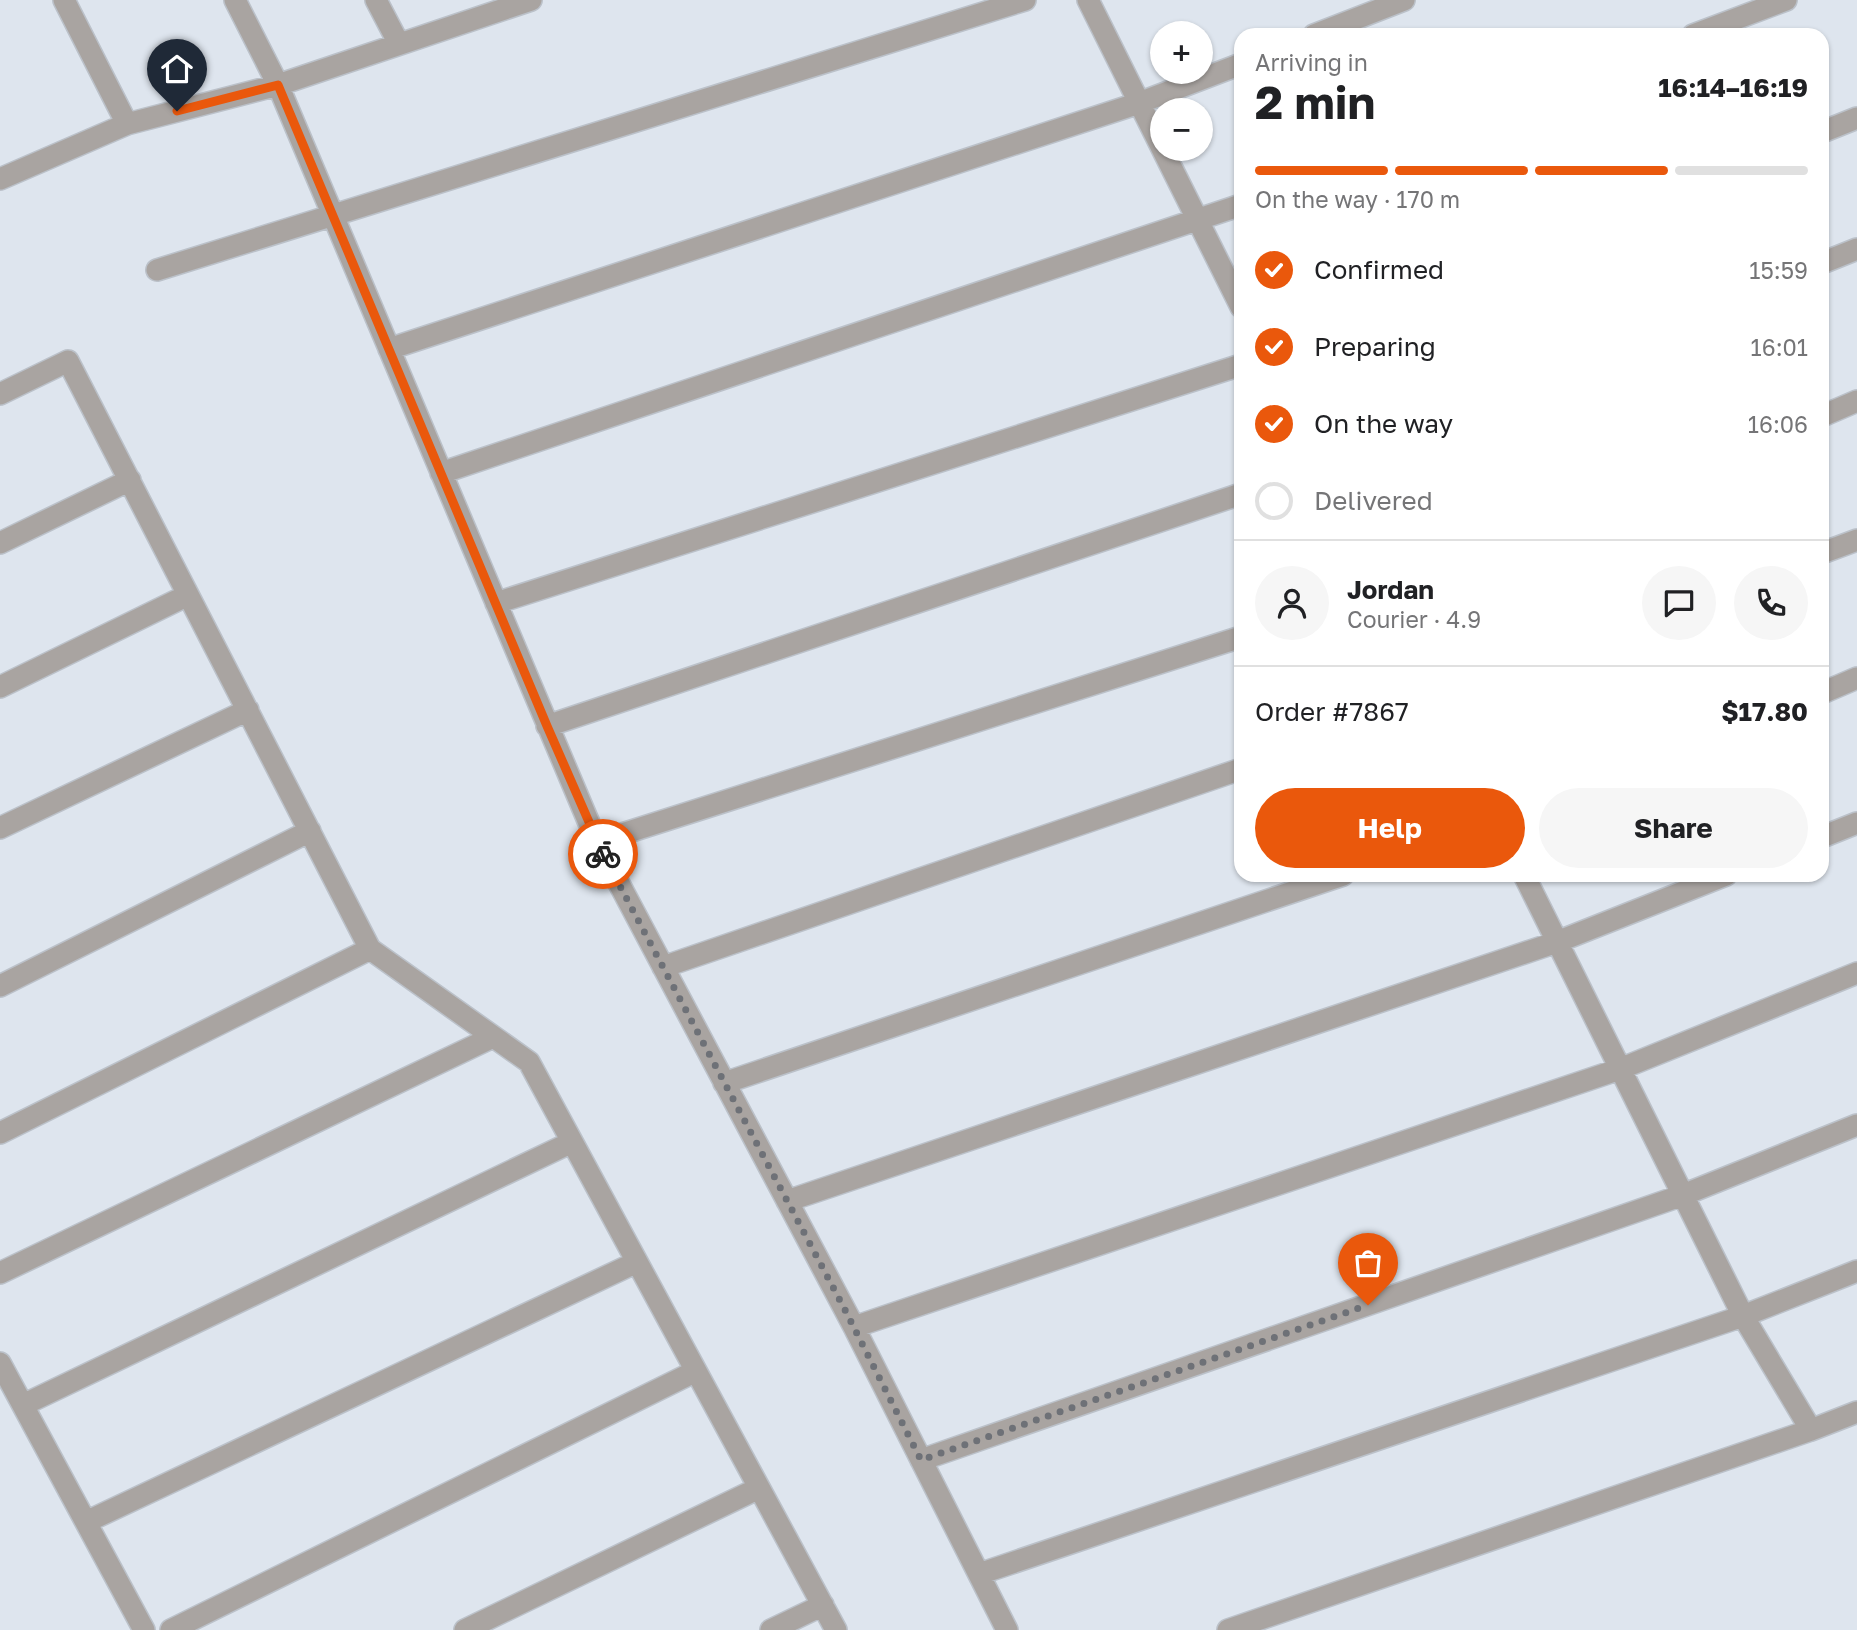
<!DOCTYPE html>
<meta charset="utf-8">
<style>
:root{--surface:#fff;--page:#f6f6f6;--text:#202124;--muted:#757577;--line:#e0e0e0;--accent:#ea580c}
body{margin:0;font-family:"Golos Text",sans-serif;background:var(--page);color:var(--text);height:100vh;display:flex;flex-direction:column;font-size:26px;white-space:nowrap}
*{box-sizing:border-box;margin:0}
p{font-size:23px;color:var(--muted)}
.icon{flex:none;width:38px;height:38px;fill:none;stroke:currentColor;stroke-width:2;stroke-linecap:round;stroke-linejoin:round}
.map{position:relative;flex:1;overflow:hidden}
.panel{position:absolute;left:1234px;top:28px;width:595px;height:854px;display:flex;flex-direction:column;background:var(--surface);border-radius:21px;box-shadow:0 2px 5px #0004}
.panel>*{flex:none}
.controls{position:absolute;left:1150px;top:21px;display:grid;gap:14px}
.controls a{display:grid;place-items:center;width:63px;height:63px;border-radius:50%;background:var(--surface);box-shadow:0 2px 5px #0004;font-size:35px}
.pin{position:absolute;display:grid;place-items:center;width:60px;height:60px;color:#fff;margin:-72px -30px;border-radius:50% 50% 50% 0;rotate:-45deg;box-shadow:0 0 7px #0007}
.pin .icon{rotate:45deg}
.courier{position:absolute;display:grid;place-items:center;width:70px;height:70px;margin:-35px;border:5px solid #ea580c;border-radius:50%;background:#fff;color:#222;box-shadow:0 2px 9px #0007}
.overview em{font-style:normal;font-weight:700}
.overview div{display:flex;flex-direction:column-reverse}
.overview{display:flex;align-items:center;justify-content:space-between;height:119px;padding:0 21px}
h1{font-size:46px;font-weight:700;line-height:52px}
.bar{display:grid;grid-template-columns:repeat(4,1fr);gap:10px 7px;align-content:center;height:84px;padding:0 21px}
.bar i{height:9px;border-radius:5px;background:var(--line)}
.bar .selected{background:var(--accent)}
.bar p{grid-column:span 4}
.line{display:flex;align-items:center;gap:18px;padding:0 21px;border-top:2px solid var(--line)}
.line div{flex:1}
.round{display:grid;place-items:center;flex:none;width:74px;height:74px;border-radius:37px;background:var(--page)}
ol{padding:0 21px;list-style:none}
li{display:flex;align-items:center;gap:21px;height:77px}
li p{margin-inline-start:auto}
li .icon{padding:7px;border-radius:50%;background:var(--accent);color:#fff;stroke-width:4}
li:last-child{color:var(--muted)}
li i{width:38px;height:38px;border:4px solid var(--line);border-radius:50%}
.cta{display:flex;gap:14px;margin-top:auto;padding:14px 21px}
.cta a{flex:1;height:80px;border-radius:42px;background:var(--accent);color:#fff;font-size:28px;font-weight:700;line-height:80px;text-align:center}
.cta a+a{background:var(--page);color:var(--text)}
.map>svg:first-child{display:block}
</style>
<div class="map">
<svg width="1857" height="1630" viewBox="0 0 1857 1630">
<rect width="100%" height="100%" fill="#dee5ee"/>
<g fill="none" stroke-linecap="round" stroke-linejoin="round">
<defs>
<path id="street" d="M 64,0 L 127,124 L 278,85 L 597,842 L 854,1327 L 1007,1630
M 235,0 L 278,85 L 531,0
M 376,0 L 399,44
M 1088,0 L 1241,307
M 1314,35 L 1404,0
M 1693,35 L 1786,0
M 1822,132 L 1857,118
M 0,179 L 127,124
M 1822,263 L 1857,249
M 157,270 L 1025,0
M 389,349 L 1139,103 L 1241,64
M 0,394 L 68,361 L 370,949 L 529,1062 L 836,1630
M 1822,416 L 1857,401
M 441,473 L 1241,205
M 0,543 L 130,480
M 1822,553 L 1857,540
M 496,603 L 1241,365
M 0,687 L 188,595
M 1822,693 L 1857,678
M 547,726 L 1241,494
M 0,828 L 248,710
M 1822,837 L 1857,823
M 597,842 L 1241,637
M 663,967 L 1241,769
M 0,986 L 310,831
M 724,1083 L 1343,875
M 0,1133 L 370,949
M 787,1201 L 1557,942 L 1726,875
M 0,1273 L 493,1037
M 854,1327 L 1620,1069 L 1857,973
M 0,1363 L 144,1630
M 23,1405 L 572,1142
M 1811,1430 L 1857,1412
M 921,1460 L 1683,1195 L 1857,1125
M 86,1522 L 637,1262
M 979,1574 L 1743,1316 L 1857,1271
M 171,1630 L 696,1371
M 465,1630 L 759,1488
M 771,1630 L 823,1605
M 1228,1630 L 1811,1430 L 1743,1316 L 1524,875"/>
</defs>
<use href="#street" stroke="#bbc1c9" stroke-width="24"/>
<use href="#street" stroke="#a9a4a1" stroke-width="21"/>
</g>
<g fill="none" stroke-linecap="round" stroke-linejoin="round">
<path stroke="#6e7177" stroke-width="7" stroke-dasharray="0 12.6" d="M 603,854 L 843,1306 L 921,1460 L 1368,1305"/>
<path stroke="#ea580c" stroke-width="9" d="M 177,111 L 278,85 L 547,726 L 603,854"/>
</g>
</svg>
<div class="controls">
<a>+</a>
<a>−</a>
</div>
<div class="pin" style="left:1368px;top:1305px;background:#ea580c"><svg class="icon" aria-label="bag" viewBox="0 0 24 24"><path d="M5 8h14l-1 12H6zM9 8a3 3 0 0 1 6 0"/></svg></div>
<div class="pin" style="left:177px;top:111px;background:#1f2937"><svg class="icon" aria-label="home" viewBox="0 0 24 24"><path d="M3 11l9-7 9 7M6 9v11h12V9"/></svg></div>
<div class="courier" style="left:603px;top:854px"><svg class="icon" aria-label="bike" viewBox="0 0 24 24"><circle cx="6" cy="16" r="4"/><circle cx="18" cy="16" r="4"/><path d="M6 16l4-8h5l3 8M10 8l3 8H6M13 5h3"/></svg></div>
<section class="panel">
<div class="overview"><div><h1>2 min</h1><p>Arriving in</p></div><em>16:14–16:19</em></div>
<div class="bar"><i class="selected"></i><i class="selected"></i><i class="selected"></i><i></i><p>On the way · 170 m</p></div>
<ol>
<li><svg class="icon" aria-label="check" viewBox="0 0 24 24"><path d="M5 12l5 5 9-10"/></svg>Confirmed<p>15:59</p></li>
<li><svg class="icon" aria-label="check" viewBox="0 0 24 24"><path d="M5 12l5 5 9-10"/></svg>Preparing<p>16:01</p></li>
<li><svg class="icon" aria-label="check" viewBox="0 0 24 24"><path d="M5 12l5 5 9-10"/></svg>On the way<p>16:06</p></li>
<li><i></i>Delivered</li>
</ol>
<div class="line" style="height:126px"><a class="round"><svg class="icon" aria-label="person" viewBox="0 0 24 24"><circle cx="12" cy="8" r="4"/><path d="M4 21q1-7 8-7t8 7"/></svg></a><div><b>Jordan</b><p>Courier · 4.9</p></div><a class="round"><svg class="icon" aria-label="chat" viewBox="0 0 24 24"><path d="M4 5h16v11H9l-5 4z"/></svg></a><a class="round"><svg class="icon" aria-label="phone" viewBox="0 0 24 24"><path d="M5 4h4l2 5-3 2q2 4 5 5l2-3 5 2v4C11 20 4 13 5 4z"/></svg></a></div>
<div class="line" style="height:91px"><div>Order #7867</div><b>$17.80</b></div>
<div class="cta"><a>Help</a><a>Share</a></div>
</section>
</div>
